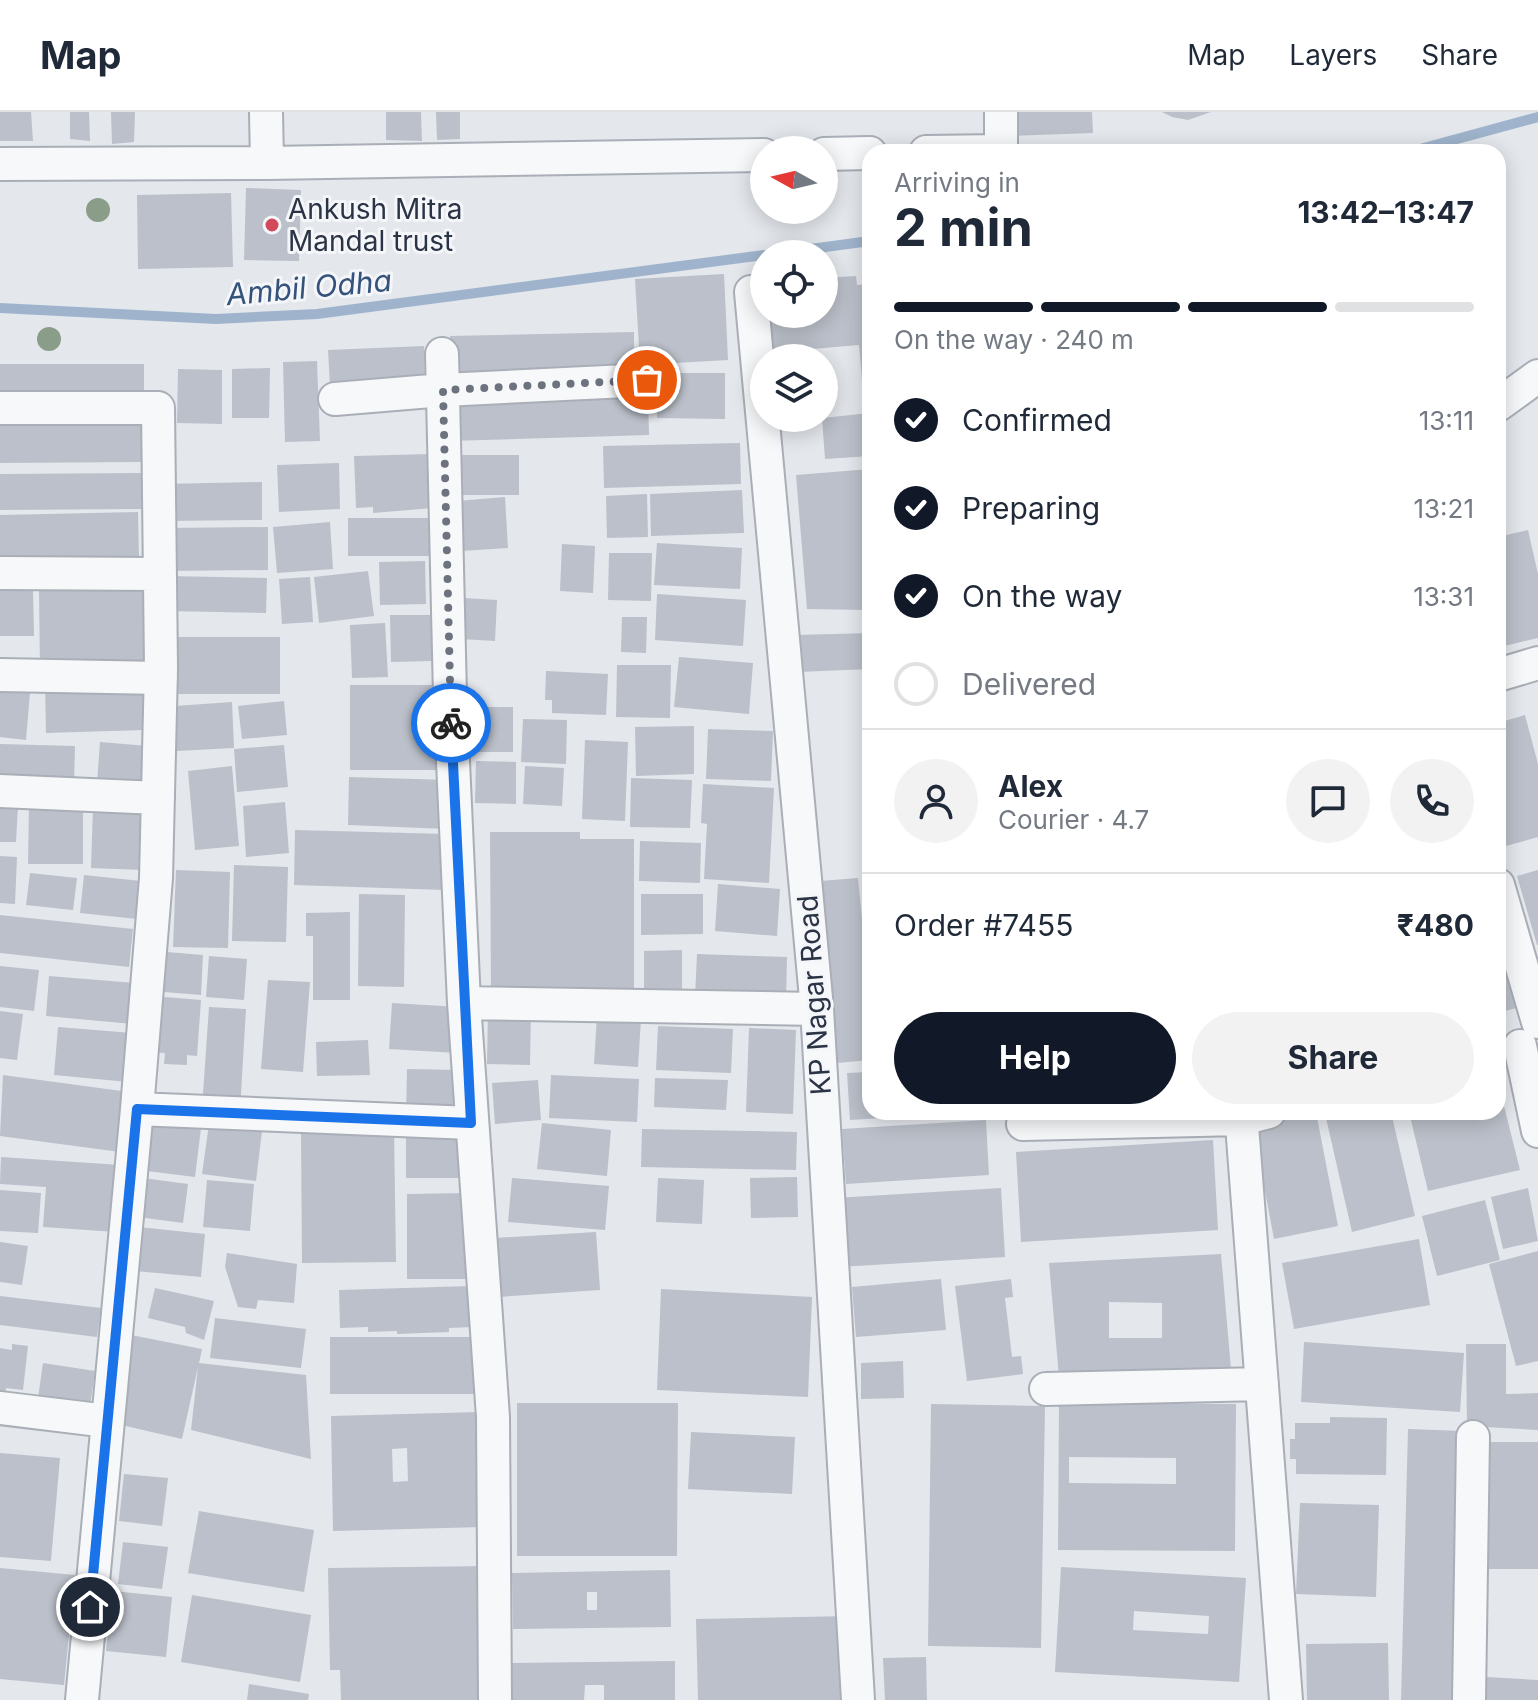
<!DOCTYPE html>
<meta charset="utf-8">
<style>
:root{--surface:#fff;--page:#f2f2f3;--text:#1f2937;--muted:#747a83;--line:#e0e1e3;--accent:#111827}
body{margin:0;font-family:Inter,sans-serif;background:var(--page);color:var(--text);height:100vh;display:flex;flex-direction:column;font-size:30px;white-space:nowrap}
*{box-sizing:border-box;margin:0}
p{font-size:26px;color:var(--muted)}
.icon{flex:none;width:44px;height:44px;fill:none;stroke:currentColor;stroke-width:2;stroke-linecap:round;stroke-linejoin:round}
.map{position:relative;flex:1;overflow:hidden}
.side{position:absolute;left:862px;top:32px;width:644px;height:976px;display:flex;flex-direction:column;background:var(--surface);border-radius:24px;box-shadow:0 4px 20px #0003}
.side>*{flex:none}
.needle{width:52px;rotate:278deg}
.fabs{position:absolute;left:750px;top:24px;display:grid;gap:16px}
.fabs a{display:grid;place-items:center;width:88px;height:88px;border-radius:50%;background:var(--surface);box-shadow:0 4px 20px #0003;font-size:40px}
.pin{position:absolute;display:grid;place-items:center;width:68px;height:68px;color:#fff;margin:-34px;border:4px solid #fff;border-radius:50%;box-shadow:0 2px 8px #0007}
.courier{position:absolute;display:grid;place-items:center;width:80px;height:80px;margin:-40px;border:6px solid #1a73e8;border-radius:50%;background:#fff;color:#222;box-shadow:0 2px 10px #0007}
.summary em{font-style:normal;font-weight:700}
.summary div{display:flex;flex-direction:column-reverse}
.summary{display:flex;align-items:center;justify-content:space-between;height:136px;padding:0 32px}
h1{font-size:52px;font-weight:700;line-height:60px}
.bar{display:grid;grid-template-columns:repeat(4,1fr);gap:12px 8px;align-content:center;height:96px;padding:0 32px}
.bar i{height:10px;border-radius:6px;background:var(--line)}
.bar .on{background:var(--accent)}
.bar p{grid-column:span 4}
.line{display:flex;align-items:center;gap:20px;padding:0 32px;border-top:2px solid var(--line)}
.line div{flex:1}
.round{display:grid;place-items:center;flex:none;width:84px;height:84px;border-radius:42px;background:var(--page)}
ol{padding:0 32px;list-style:none}
li{display:flex;align-items:center;gap:24px;height:88px}
li p{margin-inline-start:auto}
li .icon{padding:8px;border-radius:50%;background:var(--accent);color:#fff;stroke-width:4}
li:last-child{color:var(--muted)}
li i{width:44px;height:44px;border:4px solid var(--line);border-radius:50%}
.action{display:flex;gap:16px;margin-top:auto;padding:16px 32px}
.action a{flex:1;height:92px;border-radius:48px;background:var(--accent);color:#fff;font-size:32px;font-weight:700;line-height:92px;text-align:center}
.action a+a{background:var(--page);color:var(--text)}
header{display:flex;align-items:center;gap:48px;box-sizing:border-box;height:112px;padding:0 40px;background:var(--surface);border-bottom:2px solid var(--line)}
header strong{font-size:38px}
nav{display:flex;gap:44px;margin-inline-start:auto;font-size:28px}
.map>svg:first-child{display:block}
</style>
<header>
<strong>Map</strong>
<nav><a>Map</a><a>Layers</a><a>Share</a></nav>
</header>
<div class="map">
<svg width="1538" height="1588" viewBox="0 0 1538 1588">
<rect width="100%" height="100%" fill="#e4e7ec"/>
<g fill="none" stroke-linecap="round" stroke-linejoin="round">
<path stroke="#9fb4cc" stroke-width="10" d="M 1409,40 L 1538,5
M 773,142 L 870,129
M 0,196 L 216,207 L 317,202 L 764,143"/>
</g>
<path fill="#bbc0ca" fill-rule="evenodd" d="M 0,0 L 31,0 L 33,29 L 0,29 Z
M 70,0 L 89,0 L 90,29 L 70,27 Z
M 111,0 L 135,0 L 134,30 L 112,32 Z
M 386,0 L 421,0 L 422,29 L 386,28 Z
M 436,0 L 460,0 L 460,27 L 437,28 Z
M 1009,0 L 1092,0 L 1093,21 L 1010,24 Z
M 1162,0 L 1211,0 L 1188,8 L 1172,5 Z
M 246,76 L 301,78 L 299,149 L 244,148 Z
M 231,81 L 233,155 L 138,157 L 137,83 Z
M 724,162 L 728,248 L 640,253 L 635,167 Z
M 856,164 L 857,173 L 870,172 L 870,290 L 864,291 L 859,233 L 765,241 L 762,202 L 824,202 L 824,166 Z
M 634,220 L 634,258 L 451,263 L 450,224 Z
M 424,234 L 425,271 L 330,274 L 328,238 Z
M 317,249 L 320,329 L 285,330 L 283,250 Z
M 0,252 L 144,252 L 144,287 L 0,286 Z
M 270,256 L 269,306 L 232,306 L 232,257 Z
M 178,257 L 222,258 L 222,312 L 177,311 Z
M 658,261 L 725,261 L 725,307 L 657,306 Z
M 648,284 L 649,323 L 447,329 L 446,290 Z
M 870,301 L 870,344 L 825,347 L 822,306 Z
M 141,311 L 142,350 L 0,351 L 0,312 Z
M 740,331 L 741,372 L 604,376 L 603,334 Z
M 431,342 L 433,396 L 373,401 L 373,395 L 356,396 L 354,344 Z
M 456,343 L 519,343 L 519,383 L 456,383 Z
M 339,351 L 340,397 L 279,400 L 277,353 Z
M 870,357 L 870,498 L 807,497 L 796,363 Z
M 141,361 L 141,397 L 0,398 L 0,362 Z
M 262,370 L 262,408 L 163,409 L 162,372 Z
M 742,378 L 744,421 L 651,424 L 650,382 Z
M 647,382 L 648,425 L 607,426 L 606,384 Z
M 505,385 L 508,436 L 461,439 L 457,389 Z
M 138,400 L 139,450 L 0,450 L 0,403 Z
M 348,406 L 432,406 L 432,444 L 348,444 Z
M 330,410 L 333,457 L 277,461 L 273,415 Z
M 268,415 L 268,458 L 166,459 L 166,416 Z
M 1528,418 L 1538,462 L 1538,526 L 1500,535 L 1498,425 Z
M 657,431 L 742,436 L 740,477 L 654,473 Z
M 562,432 L 595,434 L 593,481 L 560,479 Z
M 609,441 L 652,441 L 651,489 L 608,488 Z
M 425,449 L 426,492 L 380,493 L 379,450 Z
M 368,459 L 374,504 L 319,511 L 314,465 Z
M 167,464 L 267,466 L 266,501 L 166,499 Z
M 310,465 L 313,510 L 282,512 L 279,467 Z
M 33,478 L 34,524 L 0,524 L 0,479 Z
M 39,478 L 147,478 L 148,557 L 40,558 Z
M 657,482 L 746,488 L 743,534 L 655,528 Z
M 464,486 L 497,488 L 495,529 L 461,527 Z
M 390,503 L 431,503 L 432,549 L 391,550 Z
M 622,505 L 647,505 L 646,541 L 621,540 Z
M 385,511 L 388,565 L 352,566 L 350,513 Z
M 870,521 L 870,557 L 798,560 L 796,523 Z
M 175,525 L 280,525 L 280,582 L 175,582 Z
M 679,545 L 753,551 L 749,602 L 674,595 Z
M 617,553 L 671,553 L 670,606 L 616,605 Z
M 546,559 L 608,562 L 606,603 L 552,601 L 552,588 L 545,588 Z
M 143,570 L 144,618 L 46,621 L 45,572 Z
M 350,573 L 438,573 L 438,658 L 350,658 Z
M 0,578 L 30,581 L 26,628 L 0,625 Z
M 284,589 L 287,623 L 242,627 L 238,594 Z
M 232,590 L 234,636 L 177,639 L 175,594 Z
M 465,595 L 513,595 L 513,640 L 465,640 Z
M 1525,603 L 1538,652 L 1538,725 L 1506,734 L 1498,703 L 1498,611 Z
M 523,607 L 567,608 L 566,652 L 521,650 Z
M 694,614 L 694,662 L 636,664 L 635,615 Z
M 708,617 L 773,619 L 771,669 L 706,667 Z
M 585,628 L 628,630 L 625,709 L 582,707 Z
M 100,630 L 148,634 L 145,675 L 97,671 Z
M 0,632 L 75,634 L 74,673 L 0,670 Z
M 284,633 L 288,675 L 237,680 L 234,637 Z
M 476,649 L 516,650 L 516,692 L 475,691 Z
M 232,654 L 239,734 L 195,738 L 188,659 Z
M 525,654 L 564,656 L 562,694 L 523,692 Z
M 349,665 L 448,668 L 447,717 L 348,713 Z
M 631,666 L 692,668 L 690,716 L 630,715 Z
M 703,672 L 774,676 L 769,771 L 704,767 L 707,712 L 701,711 Z
M 285,690 L 289,741 L 246,745 L 243,694 Z
M 0,692 L 18,693 L 16,730 L 0,730 Z
M 29,692 L 83,692 L 83,752 L 28,752 Z
M 93,695 L 145,697 L 143,758 L 91,756 Z
M 295,718 L 446,722 L 445,778 L 294,773 Z
M 490,720 L 580,720 L 580,727 L 634,727 L 634,883 L 491,879 Z
M 640,729 L 701,731 L 700,771 L 639,769 Z
M 0,744 L 17,745 L 15,792 L 0,791 Z
M 234,753 L 288,755 L 286,830 L 232,829 Z
M 864,755 L 870,755 L 870,801 L 868,801 Z
M 176,758 L 230,760 L 228,836 L 173,835 Z
M 1538,758 L 1538,833 L 1537,833 L 1517,764 Z
M 30,761 L 77,766 L 73,798 L 26,793 Z
M 84,763 L 141,769 L 137,807 L 80,801 Z
M 858,766 L 870,892 L 870,948 L 837,951 L 820,769 Z
M 718,772 L 780,777 L 777,824 L 715,819 Z
M 359,782 L 405,783 L 404,875 L 358,874 Z
M 641,782 L 703,782 L 703,822 L 641,823 Z
M 350,800 L 350,888 L 313,888 L 313,824 L 306,824 L 306,801 Z
M 0,803 L 133,817 L 129,855 L 0,841 Z
M 1498,817 L 1520,895 L 1498,901 Z
M 682,838 L 682,885 L 644,886 L 644,839 Z
M 167,840 L 203,843 L 201,883 L 164,880 Z
M 697,842 L 787,845 L 786,888 L 695,885 Z
M 209,844 L 247,847 L 244,888 L 206,885 Z
M 0,854 L 39,858 L 34,899 L 0,895 Z
M 49,864 L 135,871 L 132,912 L 46,904 Z
M 268,868 L 310,870 L 303,960 L 261,957 Z
M 153,884 L 201,888 L 197,944 L 187,943 L 187,953 L 164,952 L 165,941 L 149,940 Z
M 392,891 L 459,895 L 457,941 L 389,937 Z
M 209,895 L 246,897 L 240,999 L 202,996 Z
M 488,898 L 531,899 L 530,953 L 487,952 Z
M 0,899 L 23,902 L 17,948 L 0,946 Z
M 597,904 L 641,907 L 638,955 L 594,952 Z
M 658,914 L 733,917 L 731,961 L 656,958 Z
M 58,915 L 132,921 L 128,970 L 54,963 Z
M 749,916 L 796,918 L 793,1002 L 746,1000 Z
M 368,928 L 370,963 L 317,964 L 316,930 Z
M 407,957 L 460,958 L 460,1005 L 406,1004 Z
M 870,960 L 870,1000 L 947,1000 L 947,1002 L 850,1008 L 847,961 Z
M 3,963 L 129,980 L 120,1040 L 0,1024 Z
M 551,963 L 639,967 L 637,1010 L 549,1006 Z
M 655,966 L 728,968 L 726,998 L 654,995 Z
M 538,968 L 541,1008 L 495,1012 L 492,971 Z
M 1498,970 L 1520,1058 L 1428,1079 L 1409,1000 L 1498,1000 Z
M 1302,1000 L 1316,1000 L 1338,1114 L 1274,1127 L 1252,1010 Z
M 1352,1000 L 1391,1000 L 1415,1104 L 1352,1120 L 1326,1006 Z
M 986,1008 L 989,1063 L 846,1072 L 842,1017 Z
M 153,1010 L 201,1016 L 195,1065 L 147,1059 Z
M 542,1011 L 611,1018 L 607,1064 L 537,1057 Z
M 209,1012 L 262,1019 L 256,1069 L 202,1062 Z
M 406,1015 L 467,1015 L 468,1066 L 406,1066 Z
M 394,1017 L 396,1150 L 302,1151 L 301,1019 Z
M 642,1017 L 797,1020 L 796,1058 L 641,1055 Z
M 1213,1028 L 1218,1118 L 1021,1130 L 1016,1040 Z
M 1,1045 L 120,1053 L 116,1120 L 43,1115 L 46,1075 L 0,1072 Z
M 797,1065 L 798,1105 L 751,1106 L 750,1066 Z
M 143,1066 L 188,1072 L 183,1111 L 138,1105 Z
M 512,1066 L 609,1074 L 605,1118 L 508,1110 Z
M 658,1066 L 704,1068 L 702,1112 L 656,1110 Z
M 207,1068 L 254,1072 L 250,1119 L 203,1115 Z
M 1001,1076 L 1005,1145 L 839,1155 L 834,1086 Z
M 1528,1076 L 1538,1129 L 1503,1137 L 1491,1085 Z
M 0,1078 L 41,1081 L 38,1121 L 0,1119 Z
M 469,1081 L 469,1167 L 407,1167 L 407,1082 Z
M 1485,1088 L 1500,1148 L 1437,1164 L 1422,1104 Z
M 139,1115 L 205,1122 L 201,1165 L 135,1159 Z
M 596,1120 L 600,1178 L 498,1185 L 495,1126 Z
M 1419,1127 L 1430,1193 L 1294,1217 L 1282,1151 Z
M 0,1130 L 28,1134 L 22,1173 L 0,1170 Z
M 1538,1139 L 1538,1249 L 1516,1254 L 1489,1152 Z
M 227,1141 L 297,1152 L 294,1191 L 258,1188 L 256,1197 L 238,1195 L 225,1155 Z
M 1221,1142 L 1231,1257 L 1059,1265 L 1049,1151 ZM 1109,1190 L 1162,1191 L 1162,1226 L 1109,1226 Z
M 941,1167 L 946,1218 L 856,1225 L 852,1175 Z
M 1011,1167 L 1013,1185 L 1005,1186 L 1012,1245 L 1021,1244 L 1023,1262 L 967,1269 L 955,1174 Z
M 471,1174 L 472,1215 L 449,1216 L 449,1220 L 397,1222 L 397,1219 L 368,1220 L 368,1215 L 340,1216 L 339,1178 Z
M 155,1176 L 214,1189 L 204,1228 L 186,1221 L 185,1215 L 148,1206 Z
M 661,1177 L 812,1185 L 808,1285 L 657,1278 Z
M 0,1184 L 101,1196 L 97,1225 L 0,1213 Z
M 215,1206 L 306,1217 L 301,1256 L 210,1246 Z
M 126,1222 L 202,1237 L 199,1251 L 306,1263 L 311,1347 L 191,1318 L 198,1255 L 182,1327 L 117,1312 Z
M 330,1225 L 477,1225 L 477,1282 L 330,1282 Z
M 1304,1230 L 1464,1241 L 1460,1300 L 1301,1290 Z
M 12,1232 L 28,1234 L 23,1278 L 6,1276 L 5,1283 L 0,1282 L 0,1236 L 12,1238 Z
M 1466,1232 L 1506,1232 L 1506,1282 L 1538,1281 L 1538,1318 L 1467,1314 Z
M 903,1249 L 904,1286 L 861,1287 L 861,1251 Z
M 43,1251 L 95,1259 L 89,1301 L 37,1293 Z
M 517,1291 L 678,1291 L 677,1444 L 517,1444 Z
M 1059,1291 L 1236,1292 L 1235,1439 L 1058,1438 ZM 1069,1345 L 1176,1346 L 1176,1372 L 1069,1371 Z
M 931,1292 L 1045,1294 L 1041,1536 L 928,1534 Z
M 481,1300 L 483,1415 L 333,1419 L 331,1304 ZM 407,1336 L 408,1369 L 393,1370 L 392,1337 Z
M 1330,1305 L 1387,1306 L 1386,1363 L 1296,1362 L 1296,1347 L 1290,1347 L 1290,1327 L 1295,1327 L 1295,1311 L 1330,1311 Z
M 1408,1317 L 1463,1319 L 1456,1588 L 1401,1588 Z
M 691,1320 L 795,1325 L 792,1382 L 688,1377 Z
M 1486,1330 L 1538,1330 L 1538,1457 L 1485,1457 Z
M 0,1341 L 60,1346 L 51,1449 L 0,1445 Z
M 124,1362 L 168,1366 L 162,1414 L 119,1409 Z
M 1300,1391 L 1379,1393 L 1376,1485 L 1296,1482 Z
M 199,1399 L 314,1418 L 304,1480 L 188,1461 Z
M 123,1430 L 168,1435 L 162,1477 L 118,1472 Z
M 491,1454 L 493,1588 L 341,1588 L 340,1558 L 330,1558 L 328,1456 Z
M 1061,1455 L 1246,1466 L 1239,1570 L 1055,1560 ZM 1134,1499 L 1209,1504 L 1208,1522 L 1133,1518 Z
M 0,1456 L 75,1463 L 64,1573 L 0,1567 Z
M 670,1458 L 671,1515 L 513,1517 L 512,1461 ZM 587,1480 L 597,1480 L 597,1498 L 587,1498 Z
M 113,1479 L 172,1485 L 166,1545 L 106,1539 Z
M 192,1483 L 311,1503 L 300,1570 L 181,1550 Z
M 849,1504 L 851,1588 L 698,1588 L 696,1507 Z
M 1388,1531 L 1389,1588 L 1307,1588 L 1306,1532 Z
M 926,1545 L 927,1588 L 885,1588 L 883,1546 Z
M 675,1549 L 675,1588 L 604,1588 L 604,1573 L 585,1573 L 584,1588 L 511,1588 L 510,1551 Z
M 1487,1565 L 1538,1568 L 1538,1588 L 1487,1588 Z
M 249,1572 L 309,1582 L 308,1588 L 247,1588 Z"/>
<g fill="none" stroke-linecap="round" stroke-linejoin="round">
<defs>
<path id="minor" d="M 266,0 L 267,51
M 926,40 L 1001,39 L 1001,0
M 824,42 L 870,41
M 0,52 L 267,51 L 764,43
M 751,180 L 817,897 L 858,1588
M 442,242 L 450,584 L 464,891 L 493,1305 L 495,1588
M 335,287 L 443,278 L 647,268
M 1498,293 L 1538,264
M 0,296 L 158,296 L 161,556 L 156,766 L 137,997 L 82,1588
M 0,461 L 160,462
M 0,563 L 161,566
M 1498,563 L 1538,551
M 0,679 L 158,686
M 1498,773 L 1538,910
M 464,891 L 817,897
M 1520,934 L 1538,1019
M 137,997 L 471,1011
M 1241,1000 L 1286,1588
M 1023,1012 L 1242,1007 L 1269,1000
M 1046,1277 L 1262,1272
M 0,1296 L 107,1309
M 1469,1588 L 1473,1325"/>
</defs>
<use href="#minor" stroke="#a9aeb7" stroke-width="36"/>
<use href="#minor" stroke="#f7f8fa" stroke-width="32"/>
</g>
<g fill="#899d89">
<circle cx="98" cy="98" r="12"/>
<circle cx="49" cy="227" r="12"/>
</g>
<g fill="none" stroke-linecap="round" stroke-linejoin="round">
<path stroke="#6c737f" stroke-width="8" stroke-dasharray="0 14.4" d="M 451,611 L 443,278 L 647,268"/>
<path stroke="#1a73e8" stroke-width="10" d="M 90,1495 L 137,997 L 471,1011 L 451,611"/>
</g>
<circle fill="#d1495b" stroke="#f4f6f9" stroke-width="3" cx="272" cy="113" r="8"/>
<g text-anchor="middle" dominant-baseline="central" stroke-width="6" stroke-linejoin="round" paint-order="stroke">
<g font-size="28" fill="#2b3445" stroke="#f4f6f9" text-anchor="start">
<text x="288" y="97">Ankush Mitra<tspan x="288" dy="32">Mandal trust</tspan></text>
</g>
<g font-size="28" fill="#2b3445" stroke="#f4f6f9">
<text transform="translate(814 883) rotate(-94)">KP Nagar Road</text>
</g>
<g font-size="30" font-style="italic" fill="#34527a" stroke="#f4f6f9">
<text transform="translate(309 175) rotate(-5)">Ambil Odha</text>
</g>
</g>
</svg>
<div class="fabs">
<a><svg class="needle" viewBox="-14 -14 28 28"><path d="M0-13l5 13h-10z" fill="#e53935"/><path d="M0 13l5-13h-10z" fill="#747a83"/></svg></a>
<a><svg class="icon" aria-label="locate" viewBox="0 0 24 24"><circle cx="12" cy="12" r="6"/><path d="M12 2v4M12 18v4M2 12h4M18 12h4"/></svg></a>
<a><svg class="icon" aria-label="layers" viewBox="0 0 24 24"><path d="M12 4l9 5-9 5-9-5zM3 14l9 5 9-5"/></svg></a>
</div>
<div class="pin" style="left:647px;top:268px;background:#ea580c"><svg class="icon" aria-label="bag" viewBox="0 0 24 24"><path d="M5 8h14l-1 12H6zM9 8a3 3 0 0 1 6 0"/></svg></div>
<div class="pin" style="left:90px;top:1495px;background:#1f2937"><svg class="icon" aria-label="home" viewBox="0 0 24 24"><path d="M3 11l9-7 9 7M6 9v11h12V9"/></svg></div>
<div class="courier" style="left:451px;top:611px"><svg class="icon" aria-label="bike" viewBox="0 0 24 24"><circle cx="6" cy="16" r="4"/><circle cx="18" cy="16" r="4"/><path d="M6 16l4-8h5l3 8M10 8l3 8H6M13 5h3"/></svg></div>
<section class="side">
<div class="summary"><div><h1>2 min</h1><p>Arriving in</p></div><em>13:42–13:47</em></div>
<div class="bar"><i class="on"></i><i class="on"></i><i class="on"></i><i></i><p>On the way · 240 m</p></div>
<ol>
<li><svg class="icon" aria-label="check" viewBox="0 0 24 24"><path d="M5 12l5 5 9-10"/></svg>Confirmed<p>13:11</p></li>
<li><svg class="icon" aria-label="check" viewBox="0 0 24 24"><path d="M5 12l5 5 9-10"/></svg>Preparing<p>13:21</p></li>
<li><svg class="icon" aria-label="check" viewBox="0 0 24 24"><path d="M5 12l5 5 9-10"/></svg>On the way<p>13:31</p></li>
<li><i></i>Delivered</li>
</ol>
<div class="line" style="height:144px"><a class="round"><svg class="icon" aria-label="person" viewBox="0 0 24 24"><circle cx="12" cy="8" r="4"/><path d="M4 21q1-7 8-7t8 7"/></svg></a><div><b>Alex</b><p>Courier · 4.7</p></div><a class="round"><svg class="icon" aria-label="chat" viewBox="0 0 24 24"><path d="M4 5h16v11H9l-5 4z"/></svg></a><a class="round"><svg class="icon" aria-label="phone" viewBox="0 0 24 24"><path d="M5 4h4l2 5-3 2q2 4 5 5l2-3 5 2v4C11 20 4 13 5 4z"/></svg></a></div>
<div class="line" style="height:104px"><div>Order #7455</div><b>₹480</b></div>
<div class="action"><a>Help</a><a>Share</a></div>
</section>
</div>
